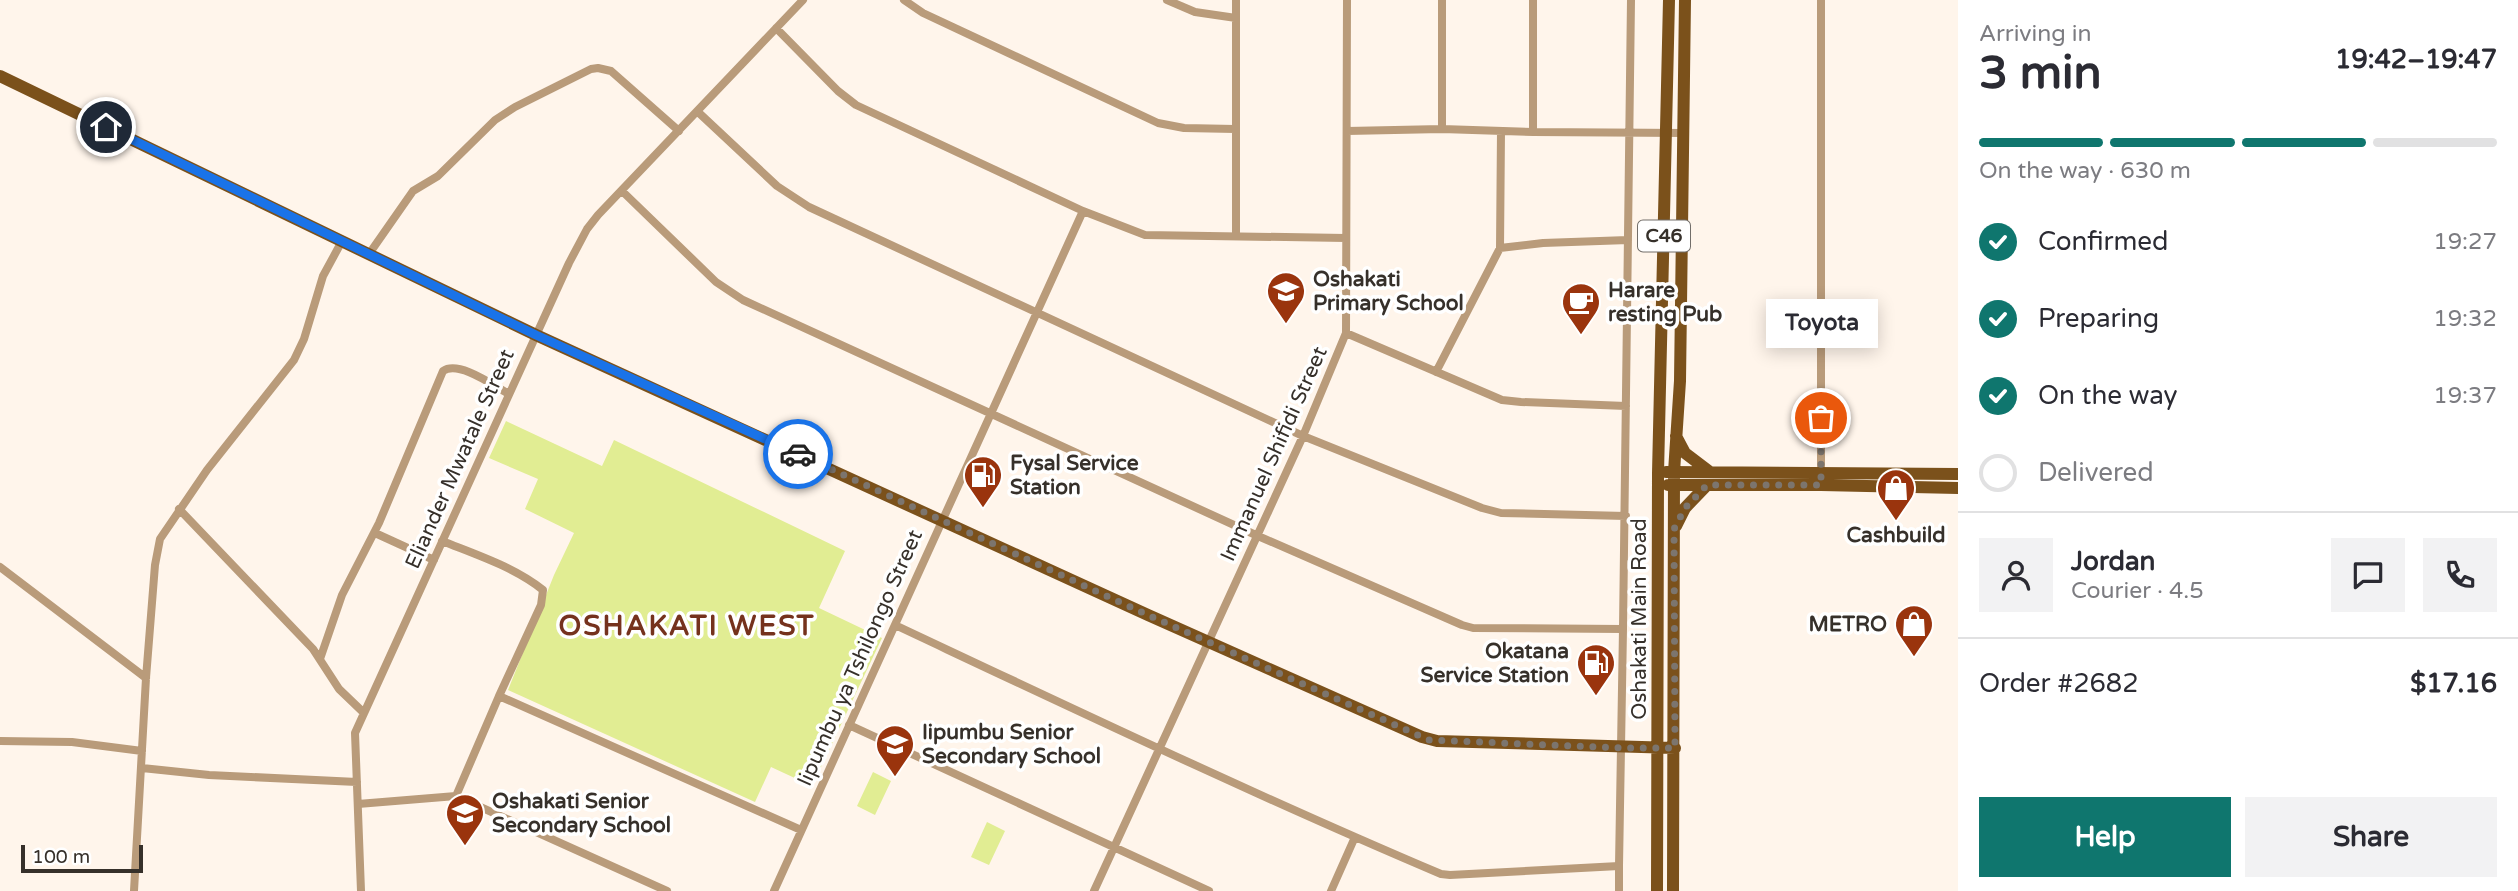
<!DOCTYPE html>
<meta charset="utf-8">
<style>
:root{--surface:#fff;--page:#f2f2f3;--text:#2b2b33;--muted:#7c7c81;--line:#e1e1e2;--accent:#0f766e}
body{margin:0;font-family:"Varela Round",sans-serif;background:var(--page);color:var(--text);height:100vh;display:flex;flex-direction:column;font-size:26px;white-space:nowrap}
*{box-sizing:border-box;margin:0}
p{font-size:23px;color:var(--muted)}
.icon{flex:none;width:38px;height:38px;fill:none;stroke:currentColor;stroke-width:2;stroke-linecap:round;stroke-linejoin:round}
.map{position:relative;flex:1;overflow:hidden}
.panel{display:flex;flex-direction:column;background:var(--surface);width:560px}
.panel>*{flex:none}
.scale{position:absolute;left:21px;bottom:18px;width:122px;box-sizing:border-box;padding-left:7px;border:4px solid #36302a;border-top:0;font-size:19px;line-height:24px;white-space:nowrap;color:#36302a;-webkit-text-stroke:5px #fff;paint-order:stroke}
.pin{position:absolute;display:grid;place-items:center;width:60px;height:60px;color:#fff;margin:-30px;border:4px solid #fff;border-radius:50%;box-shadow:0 2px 7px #0007}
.courier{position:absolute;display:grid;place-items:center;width:70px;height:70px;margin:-35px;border:5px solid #1a73e8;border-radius:50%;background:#fff;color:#222;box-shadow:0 2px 9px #0007}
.bubble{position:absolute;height:49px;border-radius:0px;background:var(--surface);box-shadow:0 4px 18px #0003;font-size:23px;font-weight:700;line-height:49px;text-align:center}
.headline em{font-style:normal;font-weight:700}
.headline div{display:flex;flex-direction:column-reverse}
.headline{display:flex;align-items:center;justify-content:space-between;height:119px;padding:0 21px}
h1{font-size:46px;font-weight:700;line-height:52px}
.bar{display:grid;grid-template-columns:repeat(4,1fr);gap:10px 7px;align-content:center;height:84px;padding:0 21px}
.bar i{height:9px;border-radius:5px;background:var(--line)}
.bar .active{background:var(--accent)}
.bar p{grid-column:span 4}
.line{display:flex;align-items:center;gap:18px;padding:0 21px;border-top:2px solid var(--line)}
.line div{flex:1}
.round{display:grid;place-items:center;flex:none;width:74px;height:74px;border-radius:0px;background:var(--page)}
ol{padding:0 21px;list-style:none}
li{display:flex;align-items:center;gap:21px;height:77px}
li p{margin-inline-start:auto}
li .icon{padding:7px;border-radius:50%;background:var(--accent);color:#fff;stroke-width:4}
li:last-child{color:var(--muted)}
li i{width:38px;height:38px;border:4px solid var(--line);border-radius:50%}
.action{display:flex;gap:14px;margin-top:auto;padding:14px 21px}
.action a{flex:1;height:80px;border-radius:0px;background:var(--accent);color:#fff;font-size:28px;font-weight:700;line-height:80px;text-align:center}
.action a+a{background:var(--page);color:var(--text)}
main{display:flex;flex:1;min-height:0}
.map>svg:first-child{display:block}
</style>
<main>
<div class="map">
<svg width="1958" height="891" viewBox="0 0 1958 891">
<rect width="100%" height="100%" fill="#fff5eb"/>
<path fill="#e1ed93" d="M 506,421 L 602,466 L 614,440 L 845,551 L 819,608 L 882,638 L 812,786 L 771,767 L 755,802 L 508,690 L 554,575 L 574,533 L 525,509 L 538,479 L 489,458 Z
M 873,772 L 891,781 L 875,815 L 857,806 Z
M 987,822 L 1005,831 L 989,865 L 971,857 Z"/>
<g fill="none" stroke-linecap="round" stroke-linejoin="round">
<path stroke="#b99b7a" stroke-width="8" d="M 904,0 L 923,13 L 1158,123 L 1184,128 L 1235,129
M 1167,0 L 1195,12 L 1236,18
M 776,28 L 838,91 L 856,105 L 1083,211 L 1145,235 L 1346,238
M 698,112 L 777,186 L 809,207 L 1303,436 L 1482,508 L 1501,513 L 1626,516
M 1442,129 L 1442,0
M 1347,131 L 1442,129 L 1533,132 L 1533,0
M 1533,132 L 1684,133
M 622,191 L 716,282 L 743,300 L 1258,536 L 1462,625 L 1473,628 L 1623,629 L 1619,866 L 1450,875 L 1441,874 C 1257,796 1076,710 895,625
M 1236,235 L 1236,0
M 1500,248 L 1501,131
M 369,254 L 413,191 L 438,176 L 495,120 L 515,107 L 591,69 L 598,68 L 611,71 L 679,131
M 1346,333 L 1502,400 L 1521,402 L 1626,406
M 1436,372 L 1500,248 L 1543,243 L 1628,240
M 1821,477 L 1821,0
M 179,509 L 313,649 L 339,689 L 364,713
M 375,533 L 434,560
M 442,541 C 477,555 514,567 543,590 L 541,605 L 499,696
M 0,567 L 146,678
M 1623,629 L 1631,0
M 320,659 L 342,595 L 379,523 L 443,371 C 459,360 494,386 509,394
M 849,725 L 1209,891
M 0,741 L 72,742 L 142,751
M 142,768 L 209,775 L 357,782
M 456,796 L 499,696 L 801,830
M 358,804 L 456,796 L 667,891
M 134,891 L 146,678 L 155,565 L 160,539 L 207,470 L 294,360 L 304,339 L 323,276 L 342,241
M 361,891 L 355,733 L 569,263 L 587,229 L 598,215 L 803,0
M 774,891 L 1083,211
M 1094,891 L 1303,436 L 1346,333 L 1347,0
M 1331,891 L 1355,837
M 1619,891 L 1619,866"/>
<path stroke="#7b511b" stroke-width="12" d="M 0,76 L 536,335 L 1148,615 L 1422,737 L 1437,741 L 1675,748
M 1676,436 L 1685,453 L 1710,472
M 1666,472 L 1958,474
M 1668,485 L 1821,485 L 1958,488
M 1676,526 L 1685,508 L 1707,485
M 1657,891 L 1658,473 L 1669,0
M 1673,891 L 1674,472 L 1680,381 L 1685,0"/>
</g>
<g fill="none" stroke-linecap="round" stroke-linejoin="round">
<path stroke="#7c756e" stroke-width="7" stroke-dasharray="0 12.6" d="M 798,454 L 1148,615 L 1429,740 L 1622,748 L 1675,748 L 1674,529 L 1685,508 L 1707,485 L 1821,485 L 1821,418"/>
<path stroke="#1a73e8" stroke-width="9" d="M 106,127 L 536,335 L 798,454"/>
</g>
<defs>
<symbol id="school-pin" viewBox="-11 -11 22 30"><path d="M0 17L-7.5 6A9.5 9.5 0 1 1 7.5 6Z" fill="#9a340d" stroke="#fff"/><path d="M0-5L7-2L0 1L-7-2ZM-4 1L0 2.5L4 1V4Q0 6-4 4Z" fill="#fff"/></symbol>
<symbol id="cafe-pin" viewBox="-11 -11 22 30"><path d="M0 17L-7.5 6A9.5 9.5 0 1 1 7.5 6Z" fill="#9a340d" stroke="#fff"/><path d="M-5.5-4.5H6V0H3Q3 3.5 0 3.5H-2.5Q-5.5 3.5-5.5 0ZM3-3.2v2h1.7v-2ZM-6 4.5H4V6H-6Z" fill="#fff"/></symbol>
<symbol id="fuel-pin" viewBox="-11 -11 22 30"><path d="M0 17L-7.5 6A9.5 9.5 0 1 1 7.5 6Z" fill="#9a340d" stroke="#fff"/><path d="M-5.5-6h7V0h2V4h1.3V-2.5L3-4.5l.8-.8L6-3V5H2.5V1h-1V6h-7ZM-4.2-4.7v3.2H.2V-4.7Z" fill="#fff"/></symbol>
<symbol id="shop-pin" viewBox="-11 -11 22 30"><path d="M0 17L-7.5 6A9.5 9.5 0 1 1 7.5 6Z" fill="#9a340d" stroke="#fff"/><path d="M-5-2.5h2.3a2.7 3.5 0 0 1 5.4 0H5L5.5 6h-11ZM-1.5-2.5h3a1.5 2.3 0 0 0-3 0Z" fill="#fff"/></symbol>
</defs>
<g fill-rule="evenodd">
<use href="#school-pin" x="1264" y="269" width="44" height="60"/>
<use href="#cafe-pin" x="1559" y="280" width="44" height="60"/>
<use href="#fuel-pin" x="961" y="453" width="44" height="60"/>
<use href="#shop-pin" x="1874" y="466" width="44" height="60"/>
<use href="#shop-pin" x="1892" y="602" width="44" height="60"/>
<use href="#fuel-pin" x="1574" y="641" width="44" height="60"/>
<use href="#school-pin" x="873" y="722" width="44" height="60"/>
<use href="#school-pin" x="443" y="791" width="44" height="60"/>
</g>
<g text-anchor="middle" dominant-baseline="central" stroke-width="7" stroke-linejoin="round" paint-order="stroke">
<rect fill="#fff" stroke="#726e6a" stroke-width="2" x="1638" y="220.5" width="52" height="31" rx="5"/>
<g font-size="19" font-weight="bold" fill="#36302a">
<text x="1664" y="236">C46</text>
</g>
<g font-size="21" font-weight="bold" fill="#36302a" stroke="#fff" text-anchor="start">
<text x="1313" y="279">Oshakati<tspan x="1313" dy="24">Primary School</tspan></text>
<text x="1608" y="290">Harare<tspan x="1608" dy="24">resting Pub</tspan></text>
<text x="1010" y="463">Fysal Service<tspan x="1010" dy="24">Station</tspan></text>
<text x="1896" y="535" text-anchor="middle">Cashbuild</text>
<text x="1887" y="624" text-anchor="end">METRO</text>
<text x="1569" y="651" text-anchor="end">Okatana<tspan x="1569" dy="24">Service Station</tspan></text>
<text x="922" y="732">Iipumbu Senior<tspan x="922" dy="24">Secondary School</tspan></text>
<text x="492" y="801">Oshakati Senior<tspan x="492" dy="24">Secondary School</tspan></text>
</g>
<g font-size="21" fill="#36302a" stroke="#fff">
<text transform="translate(1274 454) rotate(-66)">Immanuel Shifidi Street</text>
<text transform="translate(460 459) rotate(-66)">Eliander Mwatale Street</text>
<text transform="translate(1639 619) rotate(-90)">Oshakati Main Road</text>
<text transform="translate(860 658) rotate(-66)">Iipumbu ya Tshilongo Street</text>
</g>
<g font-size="28" font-weight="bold" letter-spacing="2" fill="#75321d" stroke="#fff">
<text x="687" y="626">OSHAKATI WEST</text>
</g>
</g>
</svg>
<div class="scale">100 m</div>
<div class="pin" style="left:1821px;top:418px;background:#ea580c"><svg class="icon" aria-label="bag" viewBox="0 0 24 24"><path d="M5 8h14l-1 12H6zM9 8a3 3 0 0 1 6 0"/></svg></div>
<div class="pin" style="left:106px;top:127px;background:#1f2937"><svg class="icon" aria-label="home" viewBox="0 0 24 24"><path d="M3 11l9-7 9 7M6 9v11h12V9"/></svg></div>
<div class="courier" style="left:798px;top:454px"><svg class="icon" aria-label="car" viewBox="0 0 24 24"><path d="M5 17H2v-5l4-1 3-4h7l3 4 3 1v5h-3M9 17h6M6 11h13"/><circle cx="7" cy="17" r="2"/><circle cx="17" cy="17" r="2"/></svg></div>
<div class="bubble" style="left:1766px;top:299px;width:112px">Toyota</div>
</div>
<section class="panel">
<div class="headline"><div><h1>3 min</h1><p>Arriving in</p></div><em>19:42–19:47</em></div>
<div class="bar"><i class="active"></i><i class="active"></i><i class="active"></i><i></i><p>On the way · 630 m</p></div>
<ol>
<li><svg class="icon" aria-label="check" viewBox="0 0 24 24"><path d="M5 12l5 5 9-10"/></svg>Confirmed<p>19:27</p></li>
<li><svg class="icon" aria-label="check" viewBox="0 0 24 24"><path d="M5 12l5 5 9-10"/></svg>Preparing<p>19:32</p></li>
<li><svg class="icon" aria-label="check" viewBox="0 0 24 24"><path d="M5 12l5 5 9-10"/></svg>On the way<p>19:37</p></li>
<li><i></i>Delivered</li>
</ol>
<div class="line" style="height:126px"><a class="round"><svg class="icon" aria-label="person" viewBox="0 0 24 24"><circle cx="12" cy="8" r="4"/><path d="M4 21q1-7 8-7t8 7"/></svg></a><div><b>Jordan</b><p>Courier · 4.5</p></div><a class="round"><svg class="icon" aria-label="chat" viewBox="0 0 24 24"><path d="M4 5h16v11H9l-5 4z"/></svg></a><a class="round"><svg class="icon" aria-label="phone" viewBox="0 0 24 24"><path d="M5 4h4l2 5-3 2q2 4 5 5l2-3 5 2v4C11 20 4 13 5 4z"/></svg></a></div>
<div class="line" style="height:91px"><div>Order #2682</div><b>$17.16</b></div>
<div class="action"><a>Help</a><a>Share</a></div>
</section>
</main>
